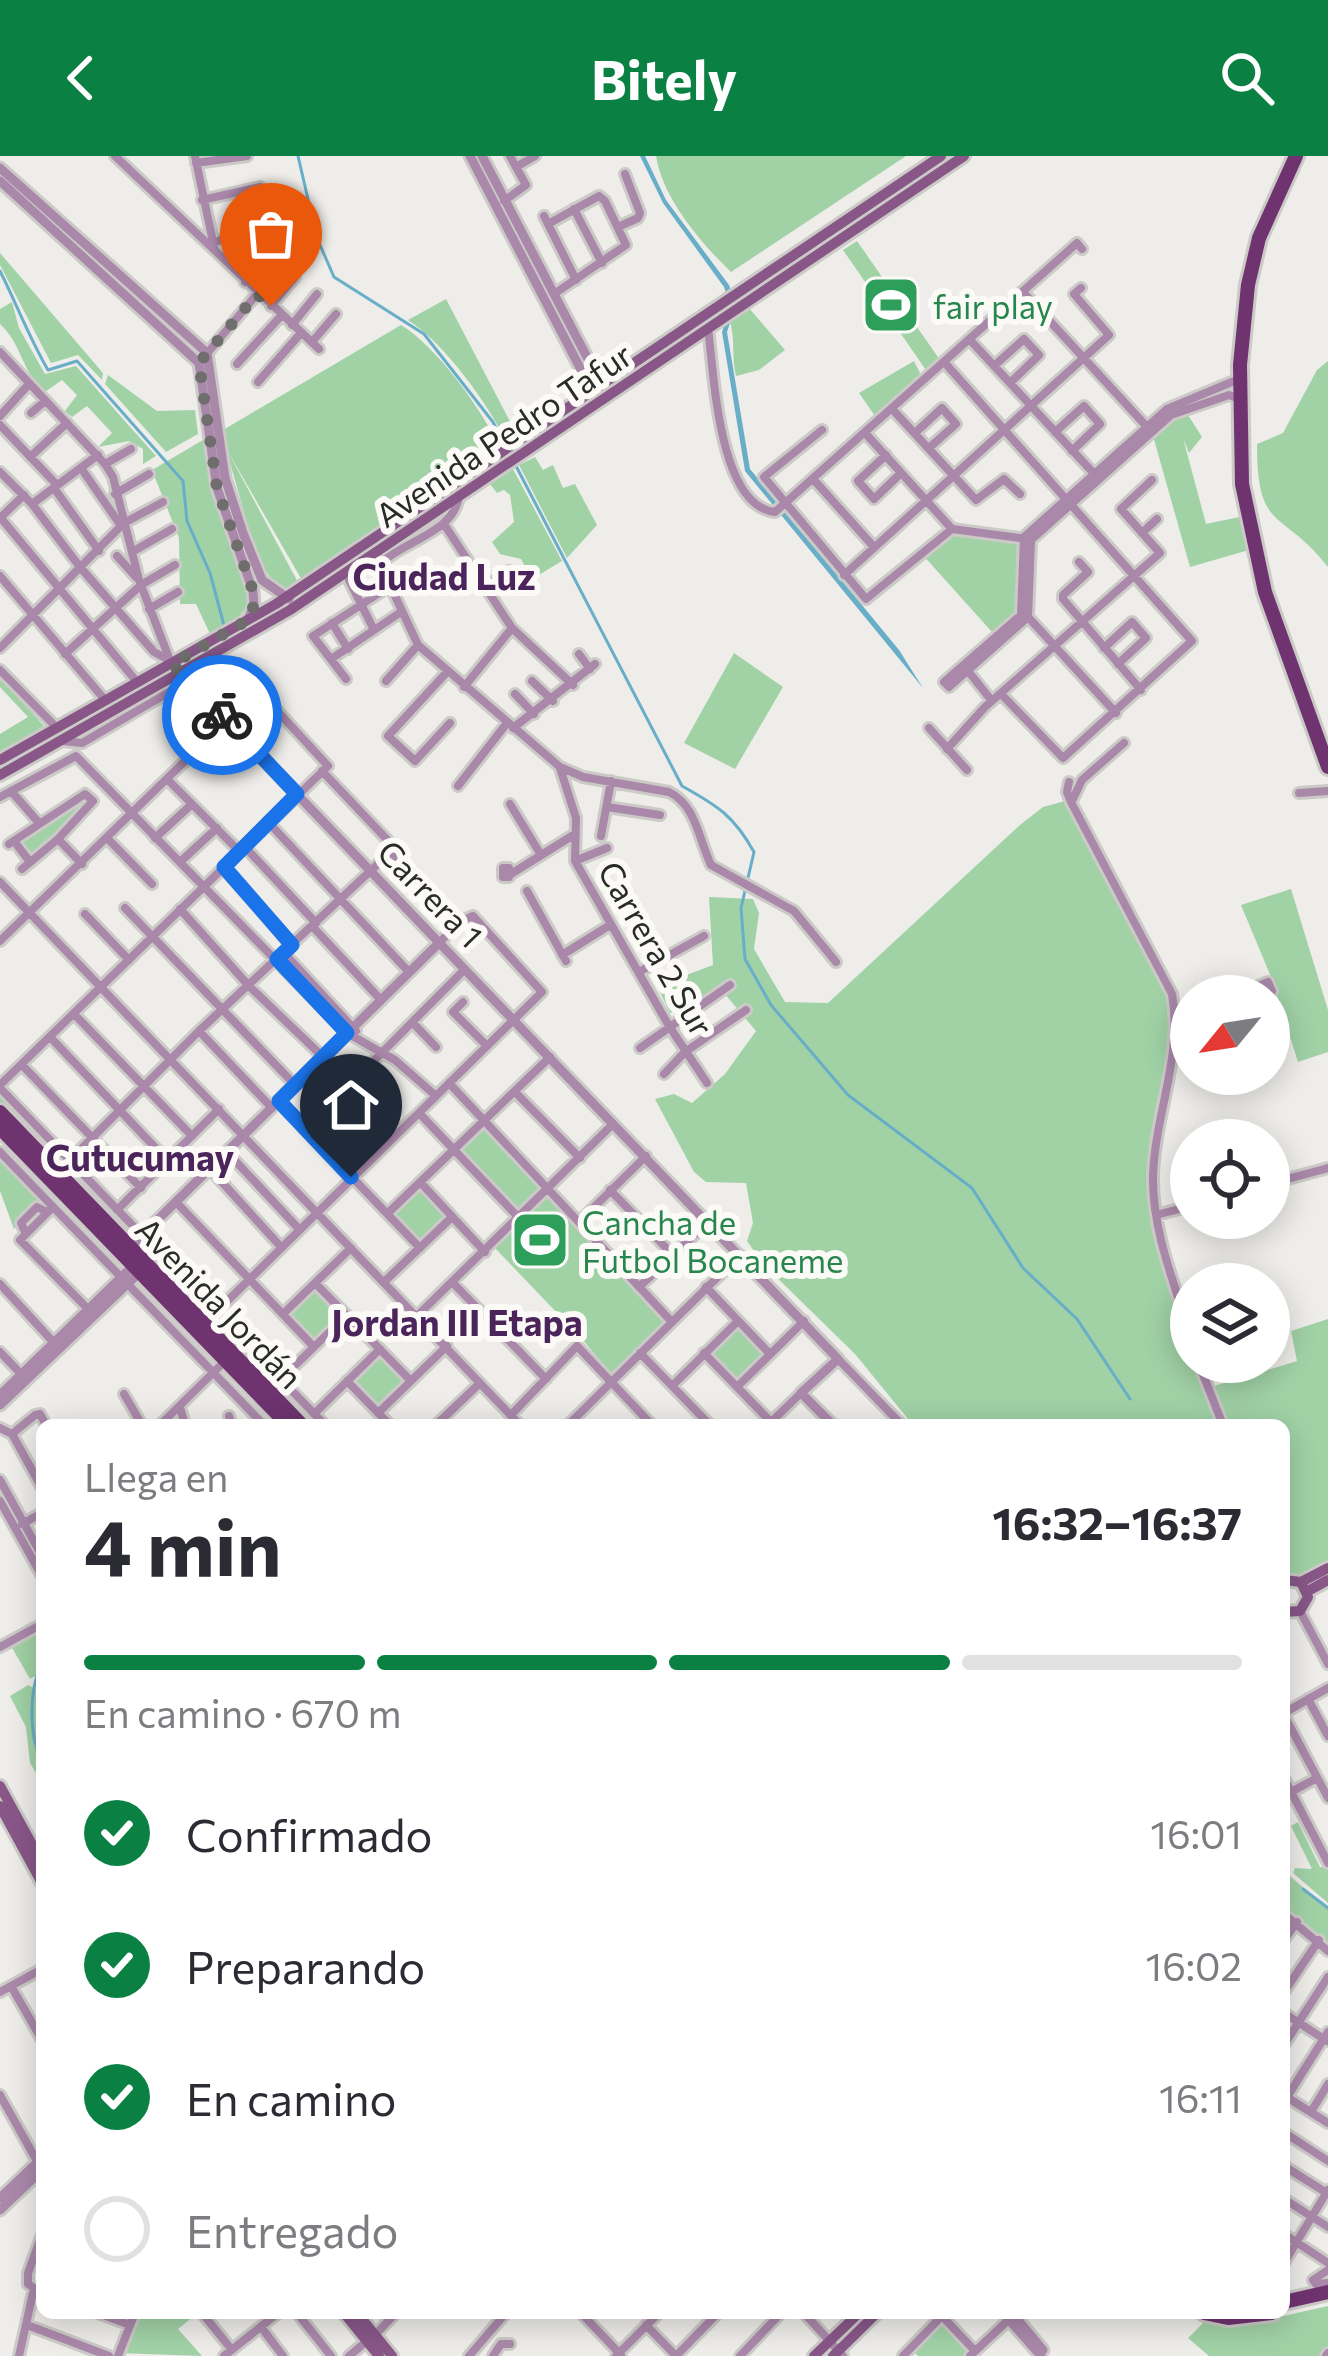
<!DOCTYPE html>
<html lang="es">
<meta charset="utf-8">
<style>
:root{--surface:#fff;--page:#f7f7f7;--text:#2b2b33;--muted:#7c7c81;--line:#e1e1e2;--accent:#0b8043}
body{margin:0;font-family:Commissioner,sans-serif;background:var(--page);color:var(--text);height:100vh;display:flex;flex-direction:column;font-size:45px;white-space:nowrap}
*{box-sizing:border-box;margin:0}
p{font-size:39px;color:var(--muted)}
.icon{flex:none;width:66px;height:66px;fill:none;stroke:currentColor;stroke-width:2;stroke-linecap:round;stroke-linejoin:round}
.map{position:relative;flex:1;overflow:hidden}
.side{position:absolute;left:36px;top:1263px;width:1254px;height:900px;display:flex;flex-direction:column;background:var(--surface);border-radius:18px;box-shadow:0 6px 30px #0003}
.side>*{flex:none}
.needle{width:78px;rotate:240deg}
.controls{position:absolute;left:1170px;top:819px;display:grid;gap:24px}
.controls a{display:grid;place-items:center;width:120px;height:120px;border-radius:50%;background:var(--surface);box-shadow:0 6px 30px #0003;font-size:60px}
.pin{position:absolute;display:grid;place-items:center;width:102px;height:102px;color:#fff;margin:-123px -51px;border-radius:50% 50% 50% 0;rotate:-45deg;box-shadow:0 0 12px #0007}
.pin .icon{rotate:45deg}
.courier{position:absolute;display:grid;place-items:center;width:120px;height:120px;margin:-60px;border:9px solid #1a73e8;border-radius:50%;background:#fff;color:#222;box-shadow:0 3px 15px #0007}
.summary em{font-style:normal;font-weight:700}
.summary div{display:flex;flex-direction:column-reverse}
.summary{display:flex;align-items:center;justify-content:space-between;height:204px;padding:0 48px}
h1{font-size:78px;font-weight:700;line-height:90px}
.bar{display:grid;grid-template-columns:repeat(4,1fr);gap:18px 12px;align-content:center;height:144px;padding:0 48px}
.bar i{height:15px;border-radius:9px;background:var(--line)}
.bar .active{background:var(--accent)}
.bar p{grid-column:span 4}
ol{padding:0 48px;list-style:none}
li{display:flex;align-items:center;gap:36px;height:132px}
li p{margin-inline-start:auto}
li .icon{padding:12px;border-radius:50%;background:var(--accent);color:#fff;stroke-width:4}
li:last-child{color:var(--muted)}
li i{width:66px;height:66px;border:6px solid var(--line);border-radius:50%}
header{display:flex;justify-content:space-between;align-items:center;height:156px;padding:0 48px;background:var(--accent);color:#fff;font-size:54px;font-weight:700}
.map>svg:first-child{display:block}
</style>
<header><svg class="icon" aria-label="back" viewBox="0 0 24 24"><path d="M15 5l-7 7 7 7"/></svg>Bitely<svg class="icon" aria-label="search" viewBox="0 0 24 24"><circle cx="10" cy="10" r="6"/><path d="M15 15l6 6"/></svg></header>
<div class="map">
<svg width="1328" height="2200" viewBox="0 0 1328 2200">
<rect width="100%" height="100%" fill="#eeedea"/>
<path fill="#a1d2a6" d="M 656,0 L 906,0 L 731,116 C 701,87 663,43 656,0 Z
M 857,85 L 940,204 L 928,217 L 843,94 Z
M 0,97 L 103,217 L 102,224 L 78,199 L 51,207 L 0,109 Z
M 446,143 L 515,275 L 507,287 C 487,246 445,188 408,164 Z
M 12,146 L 19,172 L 45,218 L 76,210 L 156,300 L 143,308 L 143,293 L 129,285 L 98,291 L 112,277 L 87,250 L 72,261 L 65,255 L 77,239 L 62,224 L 45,236 C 19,212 24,191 0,168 L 0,153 Z
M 748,151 L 785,194 L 759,214 L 736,220 C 731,200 736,181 729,163 Z
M 401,169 C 437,191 483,254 500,293 L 303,426 L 227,294 L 300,430 L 291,436 L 277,432 L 256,399 L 225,289 L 218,277 Z
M 914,205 L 922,221 L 875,260 L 859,237 Z
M 1328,205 L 1328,411 C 1282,352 1257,378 1257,288 L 1283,277 L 1317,214 Z
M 108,219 L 157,255 L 195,254 L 198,278 L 166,296 L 105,228 Z
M 1188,259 L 1202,281 L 1189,297 L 1183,282 L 1206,368 L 1249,359 L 1256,392 L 1190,411 L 1153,280 L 1177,260 Z
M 203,284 L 214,340 L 250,446 L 233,469 L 211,480 L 196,448 L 180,448 L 179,382 L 152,314 Z
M 535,301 L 543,314 L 553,309 L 563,332 L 575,328 L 597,369 L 567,402 L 519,309 Z
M 513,313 L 562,405 L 532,423 L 521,403 L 500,398 L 492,386 L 514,366 L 510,339 L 504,334 L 497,337 L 490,328 Z
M 946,377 L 1010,381 L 1017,389 L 1015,456 L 992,476 L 921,397 Z
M 734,497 L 783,531 L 735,613 L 684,587 Z
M 0,521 L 44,570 L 0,596 L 0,578 L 28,561 L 0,531 Z
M 85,639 L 91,645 L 31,704 L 16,685 Z
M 1065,645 L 1170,838 L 1174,888 L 1150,1020 L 1152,1060 L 1191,1193 L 1191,1206 L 1195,1206 L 1220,1269 L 913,1269 L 855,1198 L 763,1108 L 747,1085 L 753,1067 L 746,1027 L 706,1026 L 694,1016 L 655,943 L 674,938 L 692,947 L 725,918 L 756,875 L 719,831 L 670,857 L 657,830 L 713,809 L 709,741 L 753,743 L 759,757 L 754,793 L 785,846 L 828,847 L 1020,669 L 1043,651 Z
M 1291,733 L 1328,854 L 1328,896 L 1298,906 L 1271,821 L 1241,749 Z
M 0,936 L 135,1078 L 131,1083 L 0,952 Z
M 483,972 L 539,1032 L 516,1055 L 459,995 Z
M 0,996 L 45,1043 L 14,1073 L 0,1035 Z
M 422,1030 L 451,1060 L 420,1088 L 392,1058 Z
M 549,1037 L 666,1165 L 612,1219 L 582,1183 L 494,1091 Z
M 316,1132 L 342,1159 L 315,1185 L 289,1158 Z
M 1328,1163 L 1328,1409 L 1302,1423 L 1287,1421 L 1284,1414 L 1284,1269 L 1226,1269 L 1211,1231 L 1297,1205 L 1291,1175 Z
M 737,1168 L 767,1199 L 739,1226 L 709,1195 Z
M 379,1200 L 406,1227 L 380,1252 L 353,1225 Z
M 42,1472 L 42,1516 L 30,1523 L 11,1490 Z
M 28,1529 L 42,1536 L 42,1627 L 30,1607 L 26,1571 L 10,1540 Z
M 1298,1666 L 1320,1711 L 1328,1712 L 1328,1747 L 1293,1717 L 1295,1712 L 1312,1713 L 1291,1670 Z
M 1290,1720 L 1328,1753 L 1328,1791 L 1284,1756 L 1284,1732 Z
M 1328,2150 L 1328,2192 L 1323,2200 L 1209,2200 L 1188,2182 L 1203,2167 L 1239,2170 Z
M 135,2157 L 198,2157 L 178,2173 L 202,2200 L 119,2197 Z
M 940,2166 L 969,2194 L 963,2200 L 918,2200 L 912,2194 Z"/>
<path fill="#69aec8" d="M 640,0 L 645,0 L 666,44 L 729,129 L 736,149 L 727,176 L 750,313 L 899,494 L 923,532 L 745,315 L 722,176 L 730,150 L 724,131 L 663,47 Z"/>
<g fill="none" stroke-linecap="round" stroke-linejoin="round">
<path stroke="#69aec8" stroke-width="3" d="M 298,0 L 317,82 L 334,121 L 424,178 L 493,266 L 511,301
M 0,115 C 17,149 29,181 48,214 L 77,205 L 183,325 L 187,365 L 210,417 L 225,473
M 516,310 L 682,630 C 718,650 734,660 754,696 L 741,752 L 745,803 L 771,849 L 848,939 L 972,1032 L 1023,1112 L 1077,1163 L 1130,1243
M 42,1504 C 29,1536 28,1576 42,1608
M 1303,1733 L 1328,1752"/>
<defs>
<path id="minor" d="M 115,0 L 319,193
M 195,0 L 214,91
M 510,0 L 526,29
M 196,7 L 247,0
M 516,11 L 535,0
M 202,44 L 260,31
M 504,45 L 526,29
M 574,53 L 602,107
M 544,60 L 576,124
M 548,68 L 599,40 L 605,45 L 626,89 L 554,138
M 618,71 L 638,62 L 640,57 L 625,18
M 214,87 L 254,68
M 245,126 L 272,97
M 1024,137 L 1148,272
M 271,150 L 295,121
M 292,169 L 317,138
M 708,172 C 714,216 718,350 775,356 L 1077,87 L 1082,93
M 971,185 L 1099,323
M 312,186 L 336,158
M 0,196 L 105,308 L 113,321 L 139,424 L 171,507
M 199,207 L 257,138
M 945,207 L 1192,485 L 1063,602 L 1001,538
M 237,208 L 281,160
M 994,210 L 1024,183 L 1039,199 L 1010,227
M 258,226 L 301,177
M 893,254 L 976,344 L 1004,323 L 1020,338
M 31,257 L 45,245
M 0,260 L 29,228
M 0,269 L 57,329
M 822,274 L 764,321 L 866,443 L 952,373
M 1055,276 L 1084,250 L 1100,268 L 1072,295
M 915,277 L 942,252 L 956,268 L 929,292
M 866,278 L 952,373
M 886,299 L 858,325 L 874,343 L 901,317
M 30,301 L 67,267
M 105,308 L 131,293
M 81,312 L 121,370
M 0,316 L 32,348 L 80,411 L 154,496 L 167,503
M 814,324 L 874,391
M 54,332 L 99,395
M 115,338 L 149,318
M 459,339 C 456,376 403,385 380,408 L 418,489 L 560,611 L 583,621 L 669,636 C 696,649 699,684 711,709 L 794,755 L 836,806
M 32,348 L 98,299
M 0,361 L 137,526
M 1,361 L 24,339
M 444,368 L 512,472 L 573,529
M 952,373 L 1027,383
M 1142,377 L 1157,363
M 1024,381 L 1167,253 L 1239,223
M 1031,384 L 1171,259 L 1229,239 L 1240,243
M 132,396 L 172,373
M 117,400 L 136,421
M 1079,406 L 1088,416 L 1063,439 L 1063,443 L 1141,534
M 844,419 L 1109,179 L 1074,138 L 1081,132
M 0,420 L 105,544
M 349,424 L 374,474
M 486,431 L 509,415
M 149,453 L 178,436
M 1021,459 L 944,526 L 949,531 L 1028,461 L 1031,384
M 1021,459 L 1024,381
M 1028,461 L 1116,557
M 332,467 L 348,493
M 0,492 L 124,367 L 163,346
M 1104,492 L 1132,466 L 1146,482 L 1118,508
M 65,498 L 141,429 L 175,409
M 579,498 L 590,513
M 331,503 L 401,456
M 0,514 L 56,571
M 968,515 L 992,545
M 447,516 L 388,580 L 415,605 L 450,567
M 346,523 L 313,480 L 390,430
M 386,525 L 418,489
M 532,525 L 553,545
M 464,531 L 512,472
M 515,538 L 534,558
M 513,572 L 595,508
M 929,572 L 967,614
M 63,585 L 82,587 L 188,525
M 947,593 L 985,551 L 1160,397 L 1121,353 L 1152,324
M 560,612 L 576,662 L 575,705 L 669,870 L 707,927
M 168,624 L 239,695
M 1069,626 L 1067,636 L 1071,646 L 1172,838 C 1183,901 1155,957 1153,1020 C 1152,1075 1175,1129 1191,1181
M 458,630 L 507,567
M 11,635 L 39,667
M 1299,637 L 1328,635
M 0,641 L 76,600 L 347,877 L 395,904 L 436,940
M 1072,645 L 1082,624 L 1124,587
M 510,648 L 541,699
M 607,651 L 660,659
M 268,666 L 409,816
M 601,680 L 611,625
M 107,682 L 152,728
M 155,682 L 192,648
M 58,683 L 82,708
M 14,685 L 30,706
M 9,688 L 85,638 L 93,645 L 58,683 L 22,713
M 244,690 L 316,767
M 391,696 L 459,766
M 575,705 L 607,692
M 180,706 L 217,672
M 223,711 L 292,789
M 503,712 L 509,712 L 509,721 L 503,721 Z
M 511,718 L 575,678
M 0,726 L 520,1269
M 527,735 L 566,805
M 125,752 L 295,929
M 180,753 L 249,830 L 323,901
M 85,758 L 129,804
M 313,771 L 381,844
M 0,785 L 258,534 L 328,610 L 0,929
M 284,797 L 356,875
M 562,799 L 610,769
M 639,816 L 704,780
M 1235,840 L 1268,826 L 1272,835
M 1256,840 L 1272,835
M 463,846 L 453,856 L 487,890
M 74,858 L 192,980
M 413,867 L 436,891
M 199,875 L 272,952
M 51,882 L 167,1004
M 640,892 L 730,829
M 22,909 L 141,1032
M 363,918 L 383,940
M 664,918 L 685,896 L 746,854
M 449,927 L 671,1165
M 0,932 L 325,1269
M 515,936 L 580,1002
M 337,943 L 357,965
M 279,945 L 420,1092
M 419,957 L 519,1062
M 306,973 L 465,813
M 0,996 L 264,1269
M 175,996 L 200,1022
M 227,996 L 299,1073
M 210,1013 L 281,1091
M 58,1016 L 199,875 L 395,692 L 322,615
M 420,1026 L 485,1096
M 1269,1028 L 1328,1012
M 610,1034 L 673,1099
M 176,1046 L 314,1191
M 53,1051 L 20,1084 L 89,1154
M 117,1054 L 219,953
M 388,1057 L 550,901
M 1156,1059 L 1191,1050
M 579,1066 L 646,1000
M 26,1078 L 21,1067 L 37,1051 L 47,1056
M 384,1126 L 452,1061
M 315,1127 L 411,1225
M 453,1127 L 546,1223
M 0,1128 L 56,1189
M 639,1131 L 708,1066
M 706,1131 L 770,1198
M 283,1158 L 351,1092
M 417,1160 L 613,968
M 205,1167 L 542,836 L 473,760 L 459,766 L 440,786
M 0,1196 L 22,1219
M 640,1197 L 710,1269
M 704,1197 L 771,1266
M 838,1203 L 902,1269
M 1198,1206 L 1223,1269
M 280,1224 L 347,1159
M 347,1225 L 390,1269
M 672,1230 L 738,1165
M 737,1231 L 804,1165
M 124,1238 L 142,1269
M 180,1251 L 185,1269
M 378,1257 L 447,1190
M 314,1258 L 380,1193
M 511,1259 L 577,1190 L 652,1269
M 229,1260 L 232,1269
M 160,1269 L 226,1204
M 436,1269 L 480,1227
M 568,1269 L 740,1099
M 768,1269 L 801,1237
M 0,1272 L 12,1278 L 42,1332
M 12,1278 L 35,1259 L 40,1258 L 46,1269
M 0,1324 L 42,1400
M 0,1345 L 42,1420
M 22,1368 L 42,1357
M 1300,1455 L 1328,1508
M 0,1491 L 42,1468
M 1308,1543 L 1328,1580
M 1284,1557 L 1328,1532
M 1284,1559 L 1328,1642
M 1284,1622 L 1328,1707
M 1291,1636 L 1317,1622
M 1284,1758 L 1328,1795
M 1284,1784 L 1297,1766
M 11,1830 L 42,1884
M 0,1836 L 42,1813
M 1284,1836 L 1319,1784
M 1284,1857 L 1327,1885
M 1284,1889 L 1328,1821
M 0,1939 L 38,2007 L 42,2026
M 1285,1940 L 1328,1967
M 1287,1941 L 1328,1876
M 1311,1956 L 1328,1928
M 1285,1977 L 1328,2005
M 1284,2010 L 1327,2037
M 1284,2043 L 1328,2071
M 1284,2078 L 1328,2107
M 1284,2107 L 1328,2034
M 1328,2114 L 1313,2124 L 1316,2128 L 1328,2127
M 98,2157 L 130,2169
M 202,2157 L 232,2194
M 297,2157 L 331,2200
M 581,2157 L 621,2199
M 804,2157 L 843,2200
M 940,2158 L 975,2195
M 27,2169 L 109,2200
M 646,2169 L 676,2200 L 718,2157
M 261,2171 L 283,2200
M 375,2179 L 396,2157
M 19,2200 L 34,2132 L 28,2128 L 28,2117 L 42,2079
M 118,2200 L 135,2157
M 224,2200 L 278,2157
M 349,2200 L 367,2185
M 469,2200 L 506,2157
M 493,2200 L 501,2188 L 510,2188
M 616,2200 L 659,2157
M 740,2200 L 781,2157
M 903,2200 L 942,2160
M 970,2200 L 1016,2157
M 1326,2200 L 1328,2197"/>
<path id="tertiary" d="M 470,0 L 591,233
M 482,0 L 601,228
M 0,12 L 207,197 L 225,322 L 243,377 L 262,424 L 289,443
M 0,25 L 199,207 L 217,332 L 253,435 L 254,449 L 248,464
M 176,512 L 838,1203 L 801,1237 L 833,1269
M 130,1091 L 440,786
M 0,1239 L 137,1106
M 0,1249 L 140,1116
M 0,2042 L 42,2002
M 0,2054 L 42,2014
M 1003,2157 L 1041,2200
M 1019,2165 L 1043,2194"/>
<path id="secondary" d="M 0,604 L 276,448 L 941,0
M 0,619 L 290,454 L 964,0
M 1284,1424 L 1301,1426 L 1308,1441 L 1300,1455 L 1284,1456
M 1301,1426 L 1328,1412
M 1308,1435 L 1328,1424
M 0,1630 L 42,1707
M 0,1650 L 42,1727
M 344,2157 L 379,2200
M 357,2157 L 392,2200
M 814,2200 L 859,2157
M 833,2200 L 877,2157"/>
<path id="primary" d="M 1296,0 L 1259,82 L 1248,129 L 1240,209 L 1242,328 L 1265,436 L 1328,611
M 0,956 L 302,1269
M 0,972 L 288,1269
M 1284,2146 L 1328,2136
M 1204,2157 L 1228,2162 L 1272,2157"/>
</defs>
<use href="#minor" stroke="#cbcac7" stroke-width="14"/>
<use href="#tertiary" stroke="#cbcac7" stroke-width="15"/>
<use href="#secondary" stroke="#cbcac7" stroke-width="16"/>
<use href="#primary" stroke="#cbcac7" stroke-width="20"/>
<use href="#minor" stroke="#a8a" stroke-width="8"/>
<use href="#tertiary" stroke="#a8a" stroke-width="9"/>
<use href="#secondary" stroke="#885788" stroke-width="10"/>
<use href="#primary" stroke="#6f3370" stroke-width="14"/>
</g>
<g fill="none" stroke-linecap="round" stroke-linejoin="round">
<path stroke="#6f6e6d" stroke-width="12" stroke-dasharray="0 21.6" d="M 222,559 L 172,508 L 248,464 L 254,449 L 253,435 L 217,332 L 199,207 L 257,138 L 271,150"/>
<path stroke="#1a73e8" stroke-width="15" d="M 222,559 L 297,638 L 224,711 L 292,789 L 277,803 L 347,877 L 279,945 L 351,1021"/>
</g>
<defs>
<symbol id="stadium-square" viewBox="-11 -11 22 22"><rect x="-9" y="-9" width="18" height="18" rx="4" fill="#2e9e5b" stroke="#fbfaf7"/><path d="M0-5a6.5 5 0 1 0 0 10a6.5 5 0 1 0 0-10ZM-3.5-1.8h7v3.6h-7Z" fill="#fff"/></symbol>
</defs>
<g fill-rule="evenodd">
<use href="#stadium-square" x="858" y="116" width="66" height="66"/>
<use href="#stadium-square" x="507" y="1051" width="66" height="66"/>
</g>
<g text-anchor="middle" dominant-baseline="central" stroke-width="12" stroke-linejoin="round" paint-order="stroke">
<g font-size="33" fill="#27864d" stroke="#fbfaf7" text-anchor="start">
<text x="933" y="149">fair play</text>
<text x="582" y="1065">Cancha de<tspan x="582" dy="38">Futbol Bocaneme</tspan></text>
</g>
<g font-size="33" fill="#2a2a29" stroke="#fbfaf7">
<text transform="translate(503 278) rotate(-34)">Avenida Pedro Tafur</text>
<text transform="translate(431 737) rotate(46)">Carrera 1</text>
<text transform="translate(657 792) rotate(60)">Carrera 2 Sur</text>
<text transform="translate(220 1146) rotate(46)">Avenida Jordán</text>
</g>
<g font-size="36" font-weight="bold" fill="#4a245a" stroke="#fbfaf7">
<text x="444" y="419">Ciudad Luz</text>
<text x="140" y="1000">Cutucumay</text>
<text x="457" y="1165">Jordan III Etapa</text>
</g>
</g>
</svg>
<div class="controls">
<a><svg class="needle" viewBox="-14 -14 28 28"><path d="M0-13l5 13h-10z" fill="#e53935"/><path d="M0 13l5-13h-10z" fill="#7c7c81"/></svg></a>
<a><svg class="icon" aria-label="locate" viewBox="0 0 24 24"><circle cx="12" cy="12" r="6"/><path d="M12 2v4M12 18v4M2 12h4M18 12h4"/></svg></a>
<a><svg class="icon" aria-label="layers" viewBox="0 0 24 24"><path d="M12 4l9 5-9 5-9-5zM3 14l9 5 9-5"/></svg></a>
</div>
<div class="pin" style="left:271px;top:150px;background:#ea580c"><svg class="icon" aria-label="bag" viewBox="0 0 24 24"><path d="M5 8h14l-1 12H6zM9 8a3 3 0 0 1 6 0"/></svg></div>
<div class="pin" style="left:351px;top:1021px;background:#1f2937"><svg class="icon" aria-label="home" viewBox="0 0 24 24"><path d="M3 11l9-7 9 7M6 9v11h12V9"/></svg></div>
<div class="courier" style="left:222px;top:559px"><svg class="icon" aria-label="bike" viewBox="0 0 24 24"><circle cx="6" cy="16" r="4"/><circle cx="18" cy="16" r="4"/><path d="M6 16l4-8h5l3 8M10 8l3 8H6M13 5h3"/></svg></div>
<section class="side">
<div class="summary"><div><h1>4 min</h1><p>Llega en</p></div><em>16:32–16:37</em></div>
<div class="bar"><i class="active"></i><i class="active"></i><i class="active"></i><i></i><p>En camino · 670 m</p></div>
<ol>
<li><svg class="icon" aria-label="check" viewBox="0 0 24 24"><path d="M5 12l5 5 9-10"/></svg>Confirmado<p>16:01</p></li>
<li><svg class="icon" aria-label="check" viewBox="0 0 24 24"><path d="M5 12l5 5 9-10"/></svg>Preparando<p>16:02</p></li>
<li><svg class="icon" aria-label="check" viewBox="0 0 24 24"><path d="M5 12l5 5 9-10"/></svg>En camino<p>16:11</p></li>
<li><i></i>Entregado</li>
</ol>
</section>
</div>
